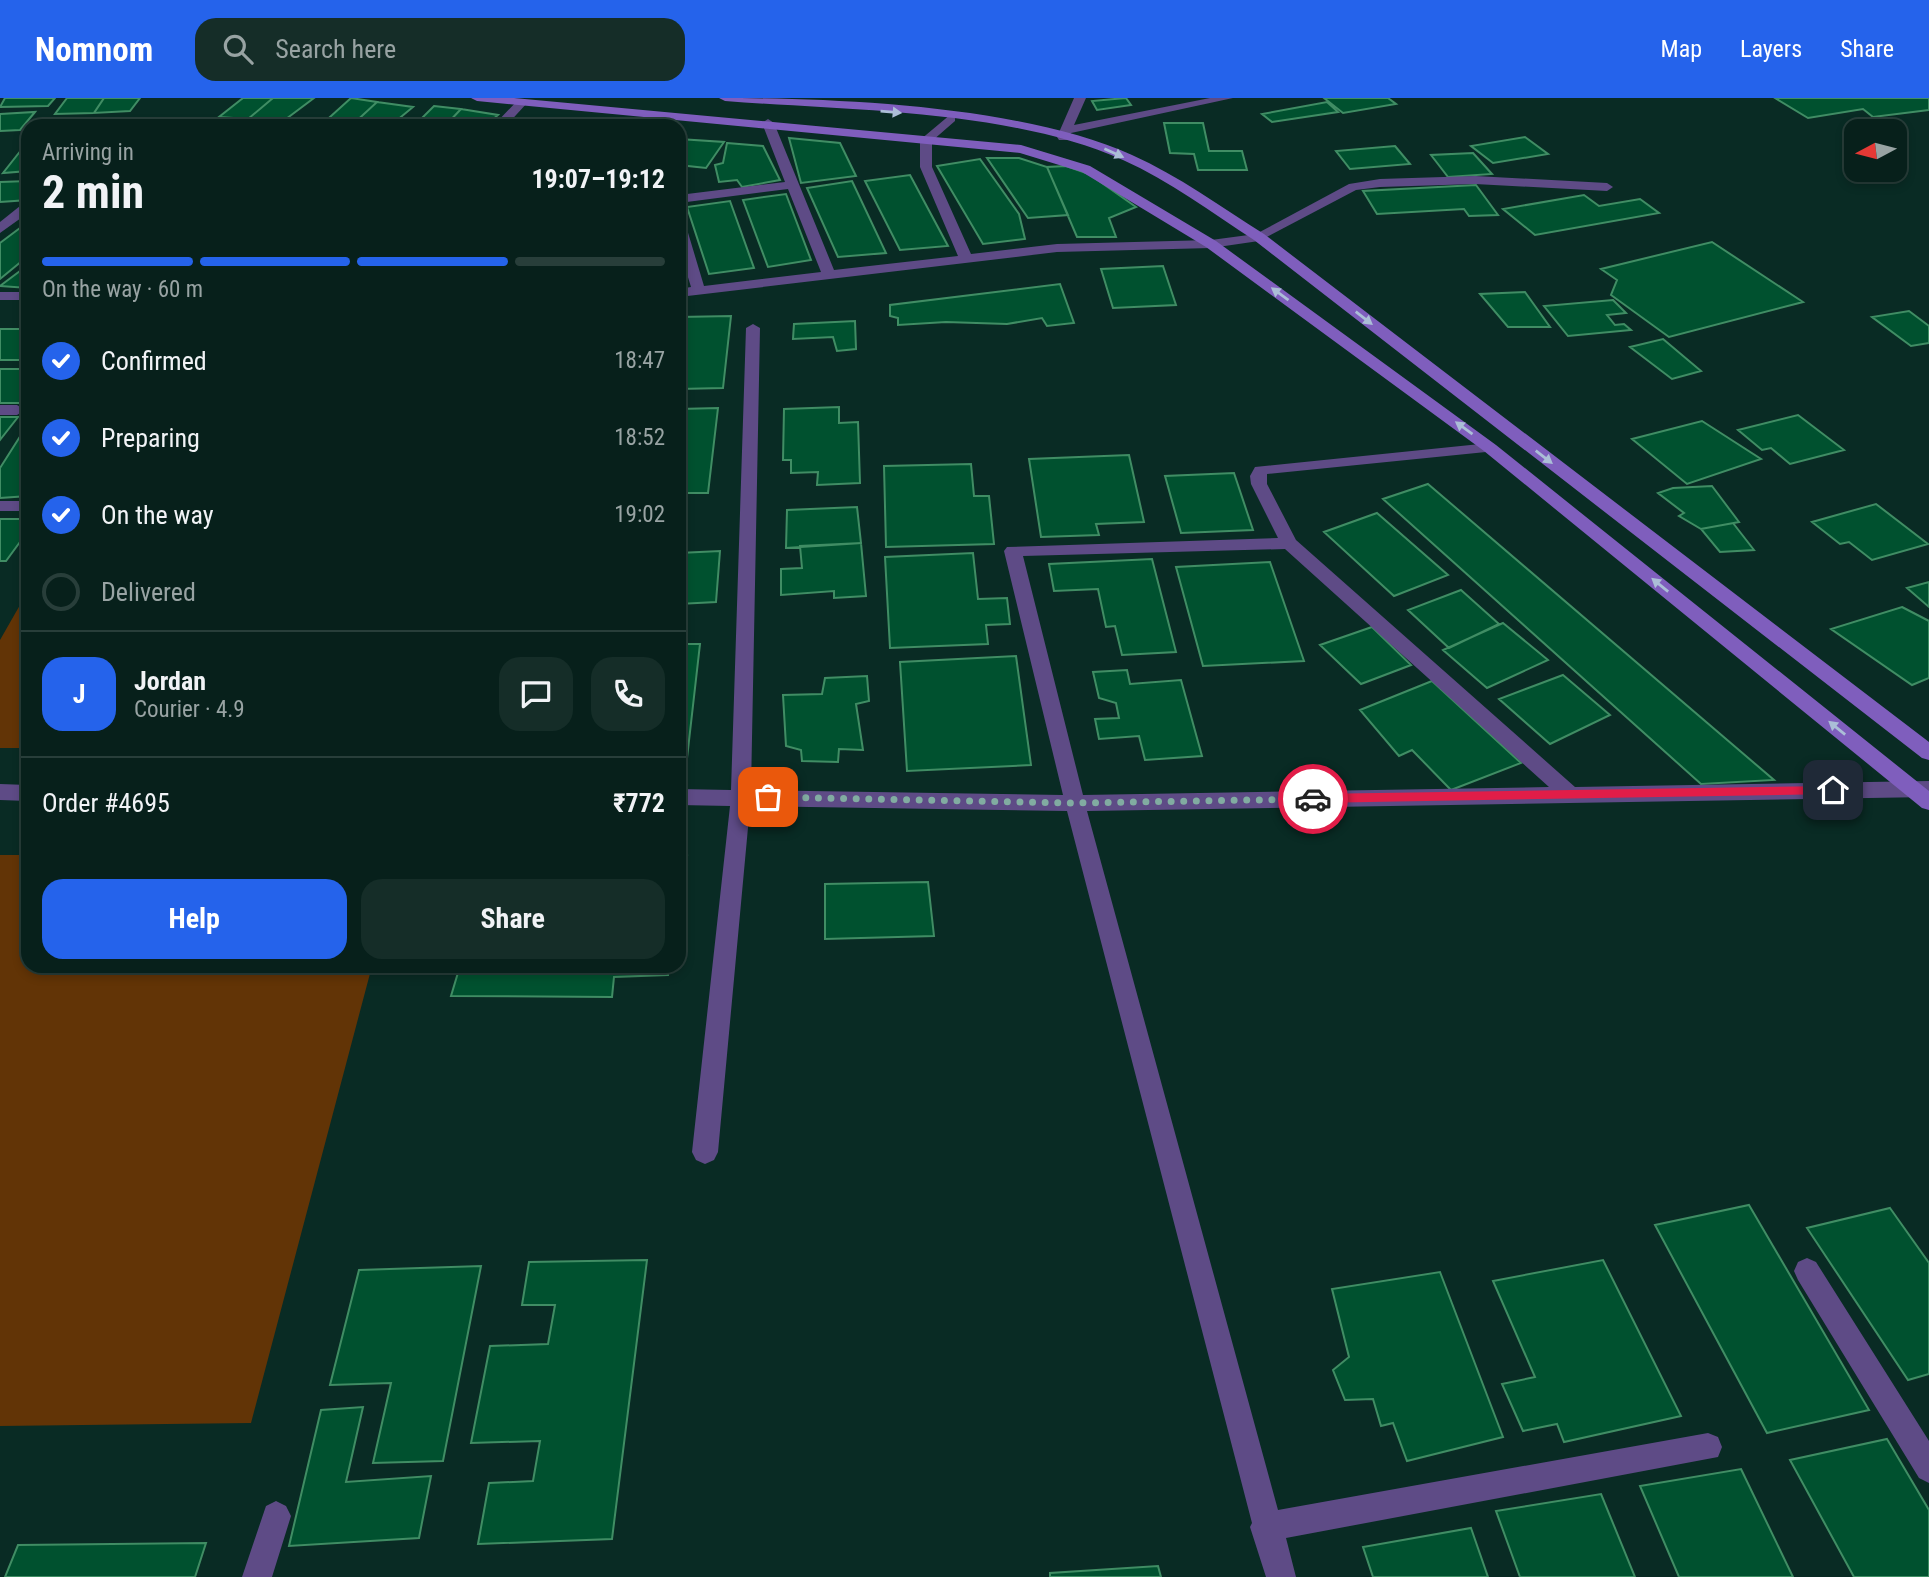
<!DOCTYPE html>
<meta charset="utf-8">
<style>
:root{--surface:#07201b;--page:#152d28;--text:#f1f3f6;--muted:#98a3a3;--line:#283e3a;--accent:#2563eb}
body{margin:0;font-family:"Roboto Condensed",sans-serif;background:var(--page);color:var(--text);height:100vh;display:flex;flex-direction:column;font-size:26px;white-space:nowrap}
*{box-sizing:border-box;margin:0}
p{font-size:23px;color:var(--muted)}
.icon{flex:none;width:38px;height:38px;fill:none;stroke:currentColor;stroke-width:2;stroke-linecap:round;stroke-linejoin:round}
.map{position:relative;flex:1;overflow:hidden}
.drawer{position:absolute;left:21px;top:21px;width:665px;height:854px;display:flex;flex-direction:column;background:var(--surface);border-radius:21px;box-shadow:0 4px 10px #0003,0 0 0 2px var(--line)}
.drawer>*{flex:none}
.needle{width:46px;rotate:263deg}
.controls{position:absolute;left:1844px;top:21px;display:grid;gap:14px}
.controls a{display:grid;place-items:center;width:63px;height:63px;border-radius:14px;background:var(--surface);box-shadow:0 4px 10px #0003,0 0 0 2px var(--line);font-size:35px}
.pin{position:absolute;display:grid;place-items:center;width:60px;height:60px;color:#fff;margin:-30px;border-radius:14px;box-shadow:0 4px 10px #0006}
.courier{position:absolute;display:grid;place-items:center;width:70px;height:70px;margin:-35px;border:5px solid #e11d48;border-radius:50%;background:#fff;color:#222;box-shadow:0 2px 9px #0007}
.head em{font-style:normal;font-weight:700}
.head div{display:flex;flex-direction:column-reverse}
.head{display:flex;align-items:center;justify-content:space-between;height:119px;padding:0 21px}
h1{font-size:46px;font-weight:700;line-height:52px}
.bar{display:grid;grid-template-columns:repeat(4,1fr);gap:10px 7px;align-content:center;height:84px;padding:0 21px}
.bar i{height:9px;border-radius:5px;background:var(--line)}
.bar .selected{background:var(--accent)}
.bar p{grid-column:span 4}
.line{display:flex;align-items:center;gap:18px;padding:0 21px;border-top:2px solid var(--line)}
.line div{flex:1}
.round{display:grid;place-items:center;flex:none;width:74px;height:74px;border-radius:21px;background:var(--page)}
ol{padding:0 21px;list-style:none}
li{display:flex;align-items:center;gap:21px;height:77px}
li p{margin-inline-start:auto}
li .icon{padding:7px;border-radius:50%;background:var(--accent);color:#fff;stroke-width:4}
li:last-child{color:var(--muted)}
li i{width:38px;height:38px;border:4px solid var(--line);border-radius:50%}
.cta{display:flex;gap:14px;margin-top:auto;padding:14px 21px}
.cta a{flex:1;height:80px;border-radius:21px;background:var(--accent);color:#fff;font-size:28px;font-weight:700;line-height:80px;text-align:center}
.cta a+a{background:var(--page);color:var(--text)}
header{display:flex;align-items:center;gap:42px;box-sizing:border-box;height:98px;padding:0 35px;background:var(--accent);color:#fff}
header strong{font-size:33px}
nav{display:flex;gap:38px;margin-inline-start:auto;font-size:24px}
.search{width:490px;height:63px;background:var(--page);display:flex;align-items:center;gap:18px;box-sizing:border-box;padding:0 24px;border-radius:21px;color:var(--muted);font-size:26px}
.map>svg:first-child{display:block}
</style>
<header>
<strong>Nomnom</strong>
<div class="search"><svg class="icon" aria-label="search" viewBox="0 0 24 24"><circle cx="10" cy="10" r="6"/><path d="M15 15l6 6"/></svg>Search here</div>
<nav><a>Map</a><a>Layers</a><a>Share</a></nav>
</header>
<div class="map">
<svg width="1929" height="1479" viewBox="0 0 1929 1479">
<rect width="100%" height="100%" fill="#092b24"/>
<path fill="#623406" d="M 28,493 L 28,650 L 0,650 L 0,542 Z
M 0,757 L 28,757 L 28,868 L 372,868 L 251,1325 L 0,1328 Z"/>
<path fill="#00512f" stroke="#408d64" stroke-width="2" d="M 5,0 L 55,0 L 48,8 L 0,9 Z
M 67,0 L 104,0 L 94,15 L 55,16 Z
M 104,0 L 140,0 L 130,13 L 94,15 Z
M 243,0 L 273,0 L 248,21 L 219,19 Z
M 273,0 L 314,0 L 282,24 L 248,21 Z
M 351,0 L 377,4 L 351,28 L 320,28 Z
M 1126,0 L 1131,7 L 1097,12 L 1092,3 Z
M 1324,0 L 1388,0 L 1396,6 L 1343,15 Z
M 1775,0 L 1929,0 L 1929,12 L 1873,19 L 1863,11 L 1808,20 Z
M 377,4 L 413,9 L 390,28 L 351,28 Z
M 1327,4 L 1338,14 L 1272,24 L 1262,16 Z
M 434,8 L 461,11 L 445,28 L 414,28 Z
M 461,11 L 498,17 L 485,28 L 445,28 Z
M 35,14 L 20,32 L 0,33 L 0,16 Z
M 1164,25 L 1203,25 L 1209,53 L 1242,53 L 1247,72 L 1198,72 L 1194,56 L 1170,55 Z
M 1525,39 L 1548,56 L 1493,65 L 1471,48 Z
M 789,40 L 840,45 L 856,78 L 801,85 Z
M 679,41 L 724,44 L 706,70 L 679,67 Z
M 727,45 L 763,48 L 780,82 L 742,89 L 737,82 L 719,84 L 715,67 L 723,65 Z
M 1395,48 L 1410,66 L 1350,71 L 1336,53 Z
M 22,51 L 28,51 L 28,73 L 3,75 Z
M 1473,55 L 1492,76 L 1448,79 L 1431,57 Z
M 987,60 L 1019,60 L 1047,69 L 1068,117 L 1028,120 Z
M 980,61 L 1019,116 L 1025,141 L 983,146 L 937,68 Z
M 1066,68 L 1089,76 L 1136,109 L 1109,120 L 1116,139 L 1077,139 L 1047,69 Z
M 910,77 L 948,148 L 900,152 L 865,83 Z
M 28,83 L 28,102 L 0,104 L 0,84 Z
M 852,83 L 886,155 L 838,159 L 807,90 Z
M 1476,87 L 1498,117 L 1469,118 L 1464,111 L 1377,116 L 1363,93 Z
M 786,96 L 811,162 L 768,169 L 743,102 Z
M 1584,97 L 1599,108 L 1640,101 L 1659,115 L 1535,137 L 1503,111 Z
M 730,103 L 754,170 L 709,176 L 687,109 Z
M 28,124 L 28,158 L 0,181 L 0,145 Z
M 1712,144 L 1803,204 L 1669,239 L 1611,197 L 1617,182 L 1601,171 Z
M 28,167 L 28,190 L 0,188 Z
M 1163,168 L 1176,207 L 1113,210 L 1101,171 Z
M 1060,186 L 1074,225 L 1047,228 L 1042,220 L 1007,226 L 946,224 L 898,227 L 898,220 L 890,218 L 890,207 Z
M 1525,194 L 1550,229 L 1508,229 L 1480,196 Z
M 1613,202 L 1626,215 L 1607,217 L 1615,227 L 1624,226 L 1631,232 L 1568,238 L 1544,208 Z
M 1909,213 L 1929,228 L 1929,245 L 1911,248 L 1872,219 Z
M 731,218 L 723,290 L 679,291 L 679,219 Z
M 855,223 L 856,251 L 837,253 L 833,239 L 793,241 L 794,226 Z
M 0,231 L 28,231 L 28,262 L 0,262 Z
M 1663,241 L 1701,273 L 1672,281 L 1630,249 Z
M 0,271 L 28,271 L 28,299 L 24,305 L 0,305 Z
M 839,309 L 839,325 L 858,324 L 860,385 L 817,387 L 818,374 L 791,375 L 791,362 L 783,362 L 784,311 Z
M 718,310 L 708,395 L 679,395 L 679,311 Z
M 1798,317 L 1844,352 L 1790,366 L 1771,350 L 1762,352 L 1738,332 Z
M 0,319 L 18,319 L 0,342 Z
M 1702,323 L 1761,361 L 1687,386 L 1632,341 Z
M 28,326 L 28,398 L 0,400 L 0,370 Z
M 1129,357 L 1144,424 L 1096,426 L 1099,437 L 1041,439 L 1029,361 Z
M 971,366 L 974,398 L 989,398 L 994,446 L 886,449 L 884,368 Z
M 1234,375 L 1253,432 L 1181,435 L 1165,378 Z
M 1428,386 L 1774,682 L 1701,686 L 1383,401 Z
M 1712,388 L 1739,424 L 1701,431 L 1679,418 L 1684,415 L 1658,395 L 1673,390 Z
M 1876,406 L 1928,446 L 1872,462 L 1849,444 L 1840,446 L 1812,424 Z
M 857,409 L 861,445 L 786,450 L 787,412 Z
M 1377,415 L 1448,477 L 1394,498 L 1324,434 Z
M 0,421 L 28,421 L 28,433 L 6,463 L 0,463 Z
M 1733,425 L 1754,452 L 1720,454 L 1701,431 Z
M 861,445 L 866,498 L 834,500 L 834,493 L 781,497 L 781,471 L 802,470 L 800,448 Z
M 720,453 L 716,504 L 679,506 L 679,455 Z
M 973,455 L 978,501 L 1007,500 L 1010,526 L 986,527 L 988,546 L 890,550 L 885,459 Z
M 1152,461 L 1176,554 L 1122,557 L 1115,528 L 1106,529 L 1098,491 L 1054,493 L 1049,466 Z
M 1270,464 L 1304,563 L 1203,568 L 1176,469 Z
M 1929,484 L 1929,509 L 1907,490 Z
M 1461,492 L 1499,526 L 1449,550 L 1408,512 Z
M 1902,509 L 1929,523 L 1929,580 L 1912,587 L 1831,531 Z
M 1503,525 L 1548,562 L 1487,590 L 1443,552 Z
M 1372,529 L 1411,567 L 1361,586 L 1320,547 Z
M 679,546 L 700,546 L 686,669 L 679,669 Z
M 1016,558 L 1031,667 L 907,673 L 900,564 Z
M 1127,572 L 1130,586 L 1181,582 L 1202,658 L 1145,662 L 1139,638 L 1099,641 L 1095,621 L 1119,620 L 1116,605 L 1099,600 L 1093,574 Z
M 1563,577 L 1610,617 L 1550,646 L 1499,601 Z
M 867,578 L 869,603 L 856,606 L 863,652 L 839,651 L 838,664 L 802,663 L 801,652 L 786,648 L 783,597 L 822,596 L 825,580 Z
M 1432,583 L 1521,665 L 1451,692 L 1412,652 L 1399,658 L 1360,612 Z
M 687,758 L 679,807 L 679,759 Z
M 928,784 L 934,838 L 825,841 L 825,786 Z
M 460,868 L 669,868 L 668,877 L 614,879 L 612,899 L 451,898 Z
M 1749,1107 L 1869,1312 L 1767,1335 L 1655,1127 Z
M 1890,1110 L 1929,1165 L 1929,1276 L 1908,1282 L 1807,1130 Z
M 647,1162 L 612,1441 L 478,1446 L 489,1385 L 533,1383 L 540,1343 L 471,1345 L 490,1248 L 548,1246 L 555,1207 L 522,1207 L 529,1164 Z
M 1603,1162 L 1681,1318 L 1564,1344 L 1557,1326 L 1523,1333 L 1502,1286 L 1535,1279 L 1493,1183 Z
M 481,1168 L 443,1363 L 373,1365 L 391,1285 L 330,1287 L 359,1172 Z
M 1440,1174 L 1503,1339 L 1407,1363 L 1393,1325 L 1381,1328 L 1373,1301 L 1345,1302 L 1333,1272 L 1349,1259 L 1332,1191 Z
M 363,1309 L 346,1384 L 431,1378 L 419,1440 L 289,1448 L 321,1312 Z
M 1887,1341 L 1929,1412 L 1929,1479 L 1854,1479 L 1790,1362 Z
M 1741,1371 L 1793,1479 L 1679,1479 L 1640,1388 Z
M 1601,1396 L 1635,1479 L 1520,1479 L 1496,1413 Z
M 1471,1430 L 1488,1479 L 1373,1479 L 1363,1449 Z
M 206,1445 L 195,1479 L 5,1479 L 18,1447 Z
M 1158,1468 L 1161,1479 L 1050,1479 L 1050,1475 Z"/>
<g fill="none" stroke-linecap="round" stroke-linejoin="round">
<path fill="#5e4b86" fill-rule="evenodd" d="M 1074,0 L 1086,0 L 1074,27 L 1210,0 L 1233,0 L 1071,35 L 1067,42 L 1059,42 L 1057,39 Z
M 518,2 L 528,4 L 506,28 L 493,28 Z
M 951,16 L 955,17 L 955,23 L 932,43 L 932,69 L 971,156 L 1057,146 L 1211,142 L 1256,136 L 1349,86 L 1380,81 L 1475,78 L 1607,85 L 1613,89 L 1607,93 L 1475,86 L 1380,89 L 1356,92 L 1259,143 L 1211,150 L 1057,154 L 679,199 L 679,191 L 691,189 L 679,150 L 679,124 L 686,128 L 704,188 L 821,174 L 788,91 L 679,105 L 679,97 L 785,84 L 762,25 L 768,21 L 774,25 L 834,172 L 958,158 L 920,69 L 920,42 Z
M 202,19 L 246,24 L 252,28 L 198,26 L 198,20 Z
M 20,108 L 28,108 L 28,115 L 0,135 L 0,124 Z
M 0,194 L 28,194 L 28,202 L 0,202 Z
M 753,226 L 760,230 L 751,692 L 1063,697 L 1004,453 L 1007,449 L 1278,440 L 1251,386 L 1250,378 L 1255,369 L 1490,345 L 1498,350 L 1496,353 L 1267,376 L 1267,386 L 1296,442 L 1575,689 L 1929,683 L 1929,699 L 1087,713 L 1278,1412 L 1708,1335 L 1718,1339 L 1722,1349 L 1718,1359 L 1286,1440 L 1296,1479 L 1266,1479 L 1250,1429 L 1252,1425 L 1067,713 L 750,708 L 718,1054 L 714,1062 L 705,1066 L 696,1062 L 692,1054 L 730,708 L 679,707 L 679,691 L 731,692 L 746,230 ZM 1285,451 L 1549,689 L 1083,697 L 1023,458 Z
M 0,307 L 17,307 L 25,312 L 17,317 L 0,317 Z
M 0,403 L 28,403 L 28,413 L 0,413 Z
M 0,686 L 28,687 L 28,703 L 0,702 Z
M 1807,1160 L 1816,1164 L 1929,1343 L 1929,1385 L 1919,1380 L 1798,1182 L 1794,1173 L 1798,1164 Z
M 276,1403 L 286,1408 L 291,1418 L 272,1479 L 242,1479 L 266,1408 Z"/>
<path fill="#7f5ebd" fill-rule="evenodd" d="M 471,0 L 514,0 L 1021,47 L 1090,68 L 1216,143 L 1496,347 L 1929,693 L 1929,712 L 1922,710 L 1484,353 L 1206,149 L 1082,74 L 1020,55 L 477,3 Z
M 719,0 C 839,0 1023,8 1132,57 C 1179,78 1221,109 1264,136 L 1929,644 L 1929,662 L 1922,660 L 1254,142 C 1211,114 1170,83 1123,62 C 1008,11 850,13 725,3 Z"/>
</g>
<defs><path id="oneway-solid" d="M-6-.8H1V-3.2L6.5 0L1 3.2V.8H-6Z" transform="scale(1.75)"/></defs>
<g fill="#abbed7">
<use href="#oneway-solid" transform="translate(891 14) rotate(5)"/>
<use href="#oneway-solid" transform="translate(1114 55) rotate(24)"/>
<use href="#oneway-solid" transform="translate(1280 196) rotate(-144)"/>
<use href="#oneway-solid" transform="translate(1364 220) rotate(38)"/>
<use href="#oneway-solid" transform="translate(1464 330) rotate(-144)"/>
<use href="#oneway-solid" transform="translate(1544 359) rotate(38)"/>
<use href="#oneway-solid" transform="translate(1660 487) rotate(-141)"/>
<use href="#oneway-solid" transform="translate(1837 630) rotate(-141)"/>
</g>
<path fill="#e11d48" d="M 1833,688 L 1838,692 L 1833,696 L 1313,705 L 1308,701 L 1313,696 Z"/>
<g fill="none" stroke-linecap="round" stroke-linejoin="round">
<path stroke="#81aca1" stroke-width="7" stroke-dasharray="0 12.6" d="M 768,699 L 1075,705 L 1313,701"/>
</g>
</svg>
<div class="controls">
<a><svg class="needle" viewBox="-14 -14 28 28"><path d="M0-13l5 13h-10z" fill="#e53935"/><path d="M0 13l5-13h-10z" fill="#98a3a3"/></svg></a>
</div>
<div class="pin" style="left:768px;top:699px;background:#ea580c"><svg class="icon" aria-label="bag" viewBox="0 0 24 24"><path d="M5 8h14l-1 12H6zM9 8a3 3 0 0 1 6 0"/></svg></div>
<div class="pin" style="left:1833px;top:692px;background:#1f2937"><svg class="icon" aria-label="home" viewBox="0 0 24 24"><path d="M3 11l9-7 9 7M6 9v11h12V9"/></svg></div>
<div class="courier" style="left:1313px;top:701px"><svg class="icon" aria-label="car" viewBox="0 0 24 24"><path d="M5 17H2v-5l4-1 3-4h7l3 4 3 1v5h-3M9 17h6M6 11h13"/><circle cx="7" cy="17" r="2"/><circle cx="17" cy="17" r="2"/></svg></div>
<section class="drawer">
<div class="head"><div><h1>2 min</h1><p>Arriving in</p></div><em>19:07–19:12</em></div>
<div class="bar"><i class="selected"></i><i class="selected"></i><i class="selected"></i><i></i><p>On the way · 60 m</p></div>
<ol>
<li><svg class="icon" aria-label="check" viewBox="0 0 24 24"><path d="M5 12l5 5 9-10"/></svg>Confirmed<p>18:47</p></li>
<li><svg class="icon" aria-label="check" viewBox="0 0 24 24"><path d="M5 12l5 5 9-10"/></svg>Preparing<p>18:52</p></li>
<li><svg class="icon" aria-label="check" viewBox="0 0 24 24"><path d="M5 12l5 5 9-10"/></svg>On the way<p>19:02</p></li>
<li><i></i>Delivered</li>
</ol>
<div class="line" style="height:126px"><b class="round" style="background:var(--accent);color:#fff">J</b><div><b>Jordan</b><p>Courier · 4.9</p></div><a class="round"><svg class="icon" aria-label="chat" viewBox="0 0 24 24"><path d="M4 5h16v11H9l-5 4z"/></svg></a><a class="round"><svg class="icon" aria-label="phone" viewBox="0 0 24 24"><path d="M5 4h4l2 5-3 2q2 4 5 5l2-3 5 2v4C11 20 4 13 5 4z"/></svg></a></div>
<div class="line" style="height:91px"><div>Order #4695</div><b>₹772</b></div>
<div class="cta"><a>Help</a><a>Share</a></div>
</section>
</div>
